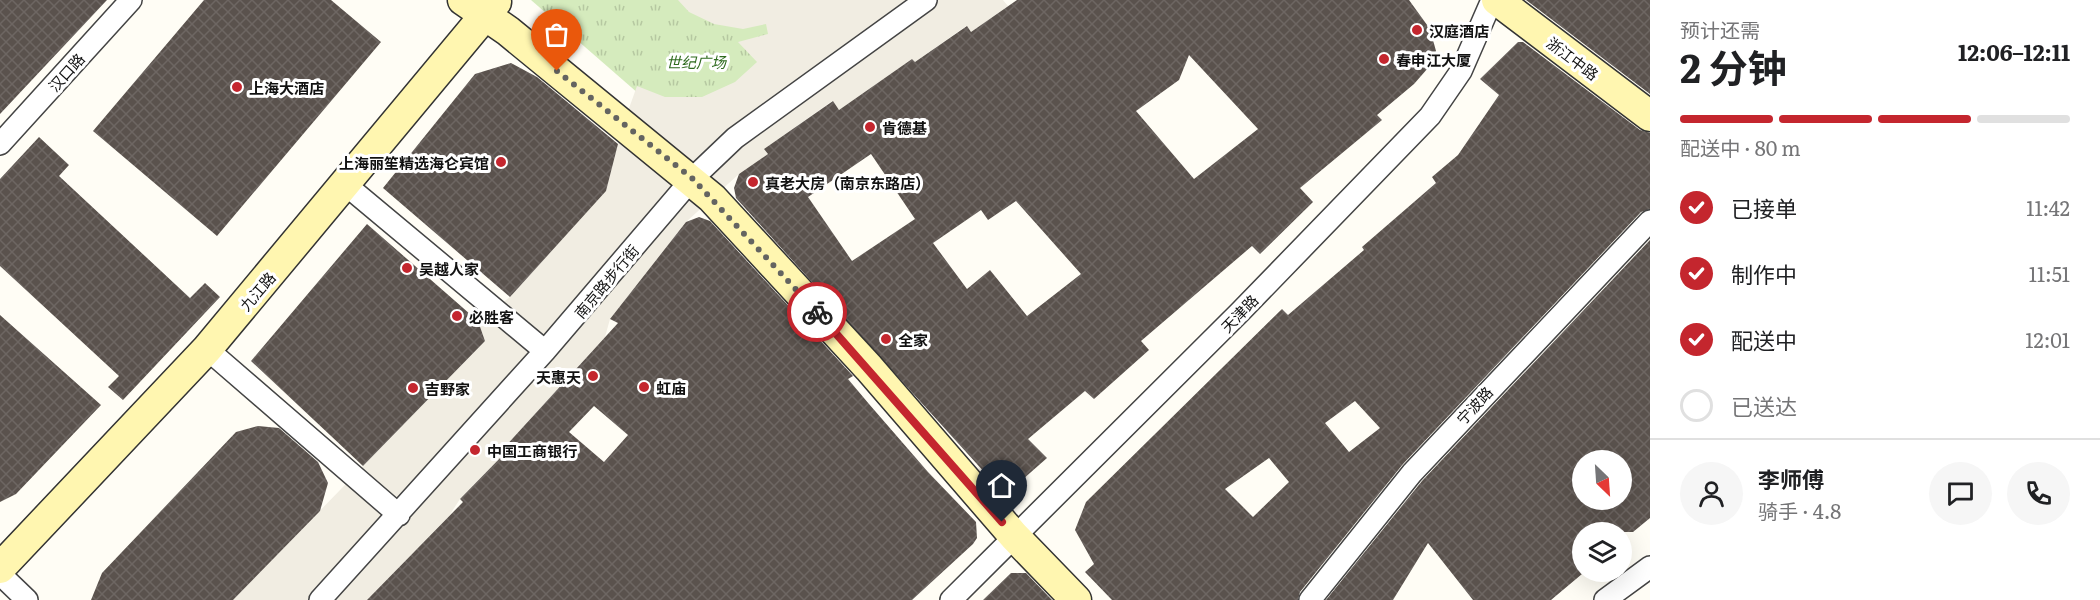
<!DOCTYPE html>
<html lang="zh">
<meta charset="utf-8">
<style>
:root{--surface:#fff;--page:#f6f6f6;--text:#202124;--muted:#757577;--line:#e0e0e0;--accent:#c4262e}
body{margin:0;font-family:Literata,"Noto Sans SC",serif;background:var(--page);color:var(--text);height:100vh;display:flex;flex-direction:column;font-size:22px;white-space:nowrap}
*{box-sizing:border-box;margin:0}
p{font-size:20px;color:var(--muted)}
.icon{flex:none;width:33px;height:33px;fill:none;stroke:currentColor;stroke-width:2;stroke-linecap:round;stroke-linejoin:round}
.map{position:relative;flex:1;overflow:hidden}
.side{display:flex;flex-direction:column;background:var(--surface);width:450px}
.side>*{flex:none}
.needle{width:39px;rotate:155deg}
.buttons{position:absolute;left:1572px;top:450px;display:grid;gap:12px}
.buttons a{display:grid;place-items:center;width:60px;height:60px;border-radius:50%;background:var(--surface);box-shadow:0 6px 24px #0002;font-size:30px}
.pin{position:absolute;display:grid;place-items:center;width:51px;height:51px;color:#fff;margin:-62px -26px;border-radius:50% 50% 50% 0;rotate:-45deg;box-shadow:0 0 6px #0007}
.pin .icon{rotate:45deg}
.courier{position:absolute;display:grid;place-items:center;width:60px;height:60px;margin:-30px;border:4px solid #c4262e;border-radius:50%;background:#fff;color:#222;box-shadow:0 2px 8px #0007}
.summary em{font-style:normal;font-weight:700}
.summary div{display:flex;flex-direction:column-reverse}
.summary{display:flex;align-items:center;justify-content:space-between;height:102px;padding:0 30px}
h1{font-size:39px;font-weight:700;line-height:45px}
.bar{display:grid;grid-template-columns:repeat(4,1fr);gap:9px 6px;align-content:center;height:72px;padding:0 30px}
.bar i{height:8px;border-radius:4px;background:var(--line)}
.bar .active{background:var(--accent)}
.bar p{grid-column:span 4}
.line{display:flex;align-items:center;gap:15px;padding:0 30px;border-top:2px solid var(--line)}
.line div{flex:1}
.round{display:grid;place-items:center;flex:none;width:63px;height:63px;border-radius:32px;background:var(--page)}
ol{padding:0 30px;list-style:none}
li{display:flex;align-items:center;gap:18px;height:66px}
li p{margin-inline-start:auto}
li .icon{padding:6px;border-radius:50%;background:var(--accent);color:#fff;stroke-width:4}
li:last-child{color:var(--muted)}
li i{width:33px;height:33px;border:3px solid var(--line);border-radius:50%}
main{display:flex;flex:1;min-height:0}
.map>svg:first-child{display:block}
</style>
<main>
<div class="map">
<svg width="1650" height="600" viewBox="0 0 1650 600">
<defs>
<pattern id="park-tufts" width="24" height="20" patternUnits="userSpaceOnUse" patternTransform="scale(1.5)"><rect width="24" height="20" fill="#d5ebbd"/><path d="M3 7l-1-3M5 7V3M7 7l1-3M15 17l-1-3M17 17v-4M19 17l1-3" fill="none" stroke="#b6c8a1"/></pattern>
<pattern id="building-cross-hatch" width="8" height="8" patternUnits="userSpaceOnUse" patternTransform="scale(1.5)"><rect width="8" height="8" fill="#5a524d"/><path d="M0 0l8 8M0 8l8-8" fill="none" stroke="#6d6662"/></pattern>
</defs>
<rect width="100%" height="100%" fill="#fffdf5"/>
<path fill="url(#park-tufts)" d="M 531,0 L 874,0 L 693,141 Z"/>
<path fill="#f1ede2" d="M 678,0 L 1003,0 L 1008,6 L 971,32 L 966,26 L 915,62 L 912,59 L 839,110 L 832,101 L 764,149 L 768,154 L 739,174 L 686,222 L 610,319 L 605,337 L 502,450 L 504,454 L 460,499 L 449,516 L 367,600 L 233,600 L 485,341 L 478,321 L 510,297 L 606,191 L 623,125 L 637,86 L 665,97 L 702,97 L 735,82 L 757,62 L 738,42 L 768,34 L 766,24 L 743,29 L 714,24 L 689,12 Z"/>
<path fill="url(#building-cross-hatch)" fill-rule="evenodd" d="M 0,0 L 107,0 L 0,114 Z
M 204,0 L 331,0 L 381,42 L 217,236 L 93,131 Z
M 1017,0 L 1409,0 L 1430,29 L 1436,51 L 1428,68 L 1414,84 L 1377,115 L 1382,120 L 1300,188 L 1313,202 L 1260,254 L 1252,246 L 1141,341 L 1149,350 L 1094,399 L 1085,391 L 1028,439 L 1047,458 L 1005,495 L 736,198 L 734,188 L 739,174 L 768,154 L 764,149 L 833,101 L 839,110 L 912,59 L 915,62 L 967,26 L 971,32 ZM 1189,55 L 1258,129 L 1194,179 L 1136,111 L 1179,80 ZM 871,154 L 915,219 L 852,261 L 808,197 ZM 1016,201 L 1081,274 L 1027,316 L 990,270 L 967,289 L 933,243 L 981,210 L 988,220 Z
M 1526,0 L 1650,0 L 1650,94 Z
M 1518,42 L 1523,42 L 1640,130 L 1650,133 L 1650,209 L 1641,212 L 1403,464 L 1300,592 L 1298,600 L 1112,600 L 1085,572 L 1094,564 L 1075,530 L 1086,502 L 1282,309 L 1288,315 L 1364,250 L 1362,247 L 1436,183 L 1432,177 L 1458,155 L 1499,95 L 1480,79 ZM 1355,401 L 1380,428 L 1349,452 L 1325,423 ZM 1269,458 L 1289,482 L 1253,517 L 1225,489 Z
M 511,63 L 537,77 L 618,144 L 606,191 L 510,297 L 383,188 L 475,74 Z
M 39,137 L 69,165 L 59,176 L 190,298 L 205,283 L 220,297 L 123,400 L 108,387 L 119,376 L 0,266 L 0,179 Z
M 699,217 L 710,221 L 853,376 L 848,379 L 869,404 L 928,472 L 976,522 L 977,538 L 973,544 L 912,600 L 367,600 L 463,502 L 460,499 L 504,454 L 502,450 L 618,323 L 610,319 L 686,222 ZM 594,406 L 628,435 L 604,462 L 569,432 Z
M 367,224 L 478,321 L 485,341 L 363,466 L 251,361 Z
M 1650,240 L 1650,518 L 1633,532 L 1582,532 L 1582,574 L 1551,600 L 1473,600 L 1428,543 L 1393,600 L 1326,600 L 1422,481 ZM 1582,460 L 1622,460 L 1622,500 L 1582,500 Z
M 0,315 L 101,405 L 16,494 L 0,502 Z
M 258,426 L 279,428 L 318,462 L 328,483 L 320,511 L 233,600 L 91,600 L 102,573 L 236,432 Z
M 1011,573 L 1026,573 L 1052,600 L 983,600 Z"/>
<g fill="none" stroke-linecap="round" stroke-linejoin="round">
<defs>
<path id="street" d="M 0,144 L 131,0
M 346,185 L 545,351
M 207,349 L 399,515
M 0,574 L 27,600
M 320,600 L 545,351 L 692,179 L 735,138 L 926,0
M 951,600 L 1240,312 L 1430,116 L 1461,71 L 1492,0
M 1310,600 L 1412,473 L 1650,221
M 1605,600 L 1650,567"/>
<path id="secondary" d="M 463,0 L 508,31 L 712,198 L 869,368 L 1014,536 L 1076,600
M 1497,0 L 1650,116
M 0,568 L 207,349 L 496,2"/>
</defs>
<use href="#street" stroke="#444" stroke-width="24"/>
<use href="#secondary" stroke="#333" stroke-width="33"/>
<use href="#street" stroke="#fff" stroke-width="21"/>
<use href="#secondary" stroke="#fff6b0" stroke-width="30"/>
</g>
<g fill="none" stroke-linecap="round" stroke-linejoin="round">
<path stroke="#646461" stroke-width="6" stroke-dasharray="0 10.8" d="M 557,71 L 692,178 L 817,312"/>
<path stroke="#c4262e" stroke-width="8" d="M 817,312 L 1002,522"/>
</g>
<g fill="#c4262e" stroke="#fff" stroke-width="2">
<circle cx="1417" cy="30" r="6"/>
<circle cx="1384" cy="59" r="6"/>
<circle cx="237" cy="87" r="6"/>
<circle cx="870" cy="127" r="6"/>
<circle cx="501" cy="162" r="6"/>
<circle cx="753" cy="182" r="6"/>
<circle cx="407" cy="268" r="6"/>
<circle cx="457" cy="316" r="6"/>
<circle cx="886" cy="339" r="6"/>
<circle cx="593" cy="376" r="6"/>
<circle cx="644" cy="387" r="6"/>
<circle cx="413" cy="388" r="6"/>
<circle cx="475" cy="450" r="6"/>
</g>
<g text-anchor="middle" dominant-baseline="central" stroke-width="6" stroke-linejoin="round" paint-order="stroke">
<g font-size="15" font-weight="bold" fill="#111" stroke="#fff" text-anchor="start">
<text x="1429" y="30">汉庭酒店</text>
<text x="1396" y="59">春申江大厦</text>
<text x="249" y="87">上海大酒店</text>
<text x="882" y="127">肯德基</text>
<text x="489" y="162" text-anchor="end">上海丽笙精选海仑宾馆</text>
<text x="765" y="182">真老大房（南京东路店）</text>
<text x="419" y="268">吴越人家</text>
<text x="469" y="316">必胜客</text>
<text x="898" y="339">全家</text>
<text x="581" y="376" text-anchor="end">天惠天</text>
<text x="656" y="387">虹庙</text>
<text x="425" y="388">吉野家</text>
<text x="487" y="450">中国工商银行</text>
</g>
<g font-size="15" fill="#111" stroke="#fff">
<text transform="translate(1573 58) rotate(37)">浙江中路</text>
<text transform="translate(66 72) rotate(-48)">汉口路</text>
<text transform="translate(606 281) rotate(-50)">南京路步行街</text>
<text transform="translate(257 291) rotate(-49)">九江路</text>
<text transform="translate(1239 313) rotate(-46)">天津路</text>
<text transform="translate(1474 405) rotate(-47)">宁波路</text>
</g>
<g font-size="15" font-style="italic" fill="#2f6b1f" stroke="#fff">
<text x="696" y="61">世纪广场</text>
</g>
</g>
</svg>
<div class="buttons">
<a><svg class="needle" viewBox="-14 -14 28 28"><path d="M0-13l5 13h-10z" fill="#e53935"/><path d="M0 13l5-13h-10z" fill="#757577"/></svg></a>
<a><svg class="icon" aria-label="layers" viewBox="0 0 24 24"><path d="M12 4l9 5-9 5-9-5zM3 14l9 5 9-5"/></svg></a>
</div>
<div class="pin" style="left:557px;top:71px;background:#ea580c"><svg class="icon" aria-label="bag" viewBox="0 0 24 24"><path d="M5 8h14l-1 12H6zM9 8a3 3 0 0 1 6 0"/></svg></div>
<div class="pin" style="left:1002px;top:522px;background:#1f2937"><svg class="icon" aria-label="home" viewBox="0 0 24 24"><path d="M3 11l9-7 9 7M6 9v11h12V9"/></svg></div>
<div class="courier" style="left:817px;top:312px"><svg class="icon" aria-label="bike" viewBox="0 0 24 24"><circle cx="6" cy="16" r="4"/><circle cx="18" cy="16" r="4"/><path d="M6 16l4-8h5l3 8M10 8l3 8H6M13 5h3"/></svg></div>
</div>
<section class="side">
<div class="summary"><div><h1>2 分钟</h1><p>预计还需</p></div><em>12:06–12:11</em></div>
<div class="bar"><i class="active"></i><i class="active"></i><i class="active"></i><i></i><p>配送中 · 80 m</p></div>
<ol>
<li><svg class="icon" aria-label="check" viewBox="0 0 24 24"><path d="M5 12l5 5 9-10"/></svg>已接单<p>11:42</p></li>
<li><svg class="icon" aria-label="check" viewBox="0 0 24 24"><path d="M5 12l5 5 9-10"/></svg>制作中<p>11:51</p></li>
<li><svg class="icon" aria-label="check" viewBox="0 0 24 24"><path d="M5 12l5 5 9-10"/></svg>配送中<p>12:01</p></li>
<li><i></i>已送达</li>
</ol>
<div class="line" style="height:108px"><a class="round"><svg class="icon" aria-label="person" viewBox="0 0 24 24"><circle cx="12" cy="8" r="4"/><path d="M4 21q1-7 8-7t8 7"/></svg></a><div><b>李师傅</b><p>骑手 · 4.8</p></div><a class="round"><svg class="icon" aria-label="chat" viewBox="0 0 24 24"><path d="M4 5h16v11H9l-5 4z"/></svg></a><a class="round"><svg class="icon" aria-label="phone" viewBox="0 0 24 24"><path d="M5 4h4l2 5-3 2q2 4 5 5l2-3 5 2v4C11 20 4 13 5 4z"/></svg></a></div>
</section>
</main>
